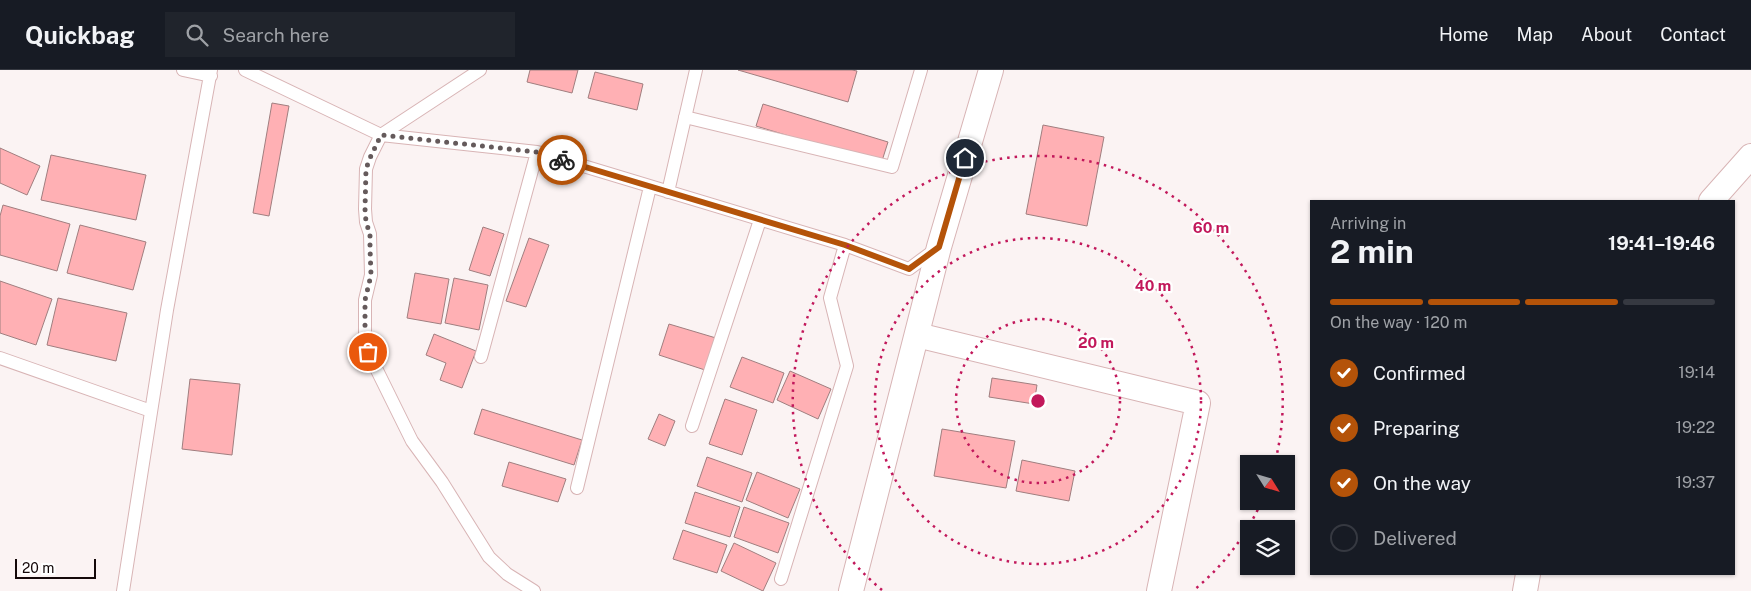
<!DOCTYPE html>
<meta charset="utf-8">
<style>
:root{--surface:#171b24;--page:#20242c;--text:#f1f3f6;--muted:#9ea1a6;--line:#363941;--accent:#b45309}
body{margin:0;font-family:"Public Sans",sans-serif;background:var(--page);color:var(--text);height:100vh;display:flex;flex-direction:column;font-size:19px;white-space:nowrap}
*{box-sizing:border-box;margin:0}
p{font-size:16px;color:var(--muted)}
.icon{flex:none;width:28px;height:28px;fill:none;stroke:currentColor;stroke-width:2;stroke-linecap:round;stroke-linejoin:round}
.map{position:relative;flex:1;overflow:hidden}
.panel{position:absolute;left:1310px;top:130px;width:425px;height:375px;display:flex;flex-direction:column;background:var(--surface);border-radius:0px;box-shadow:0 1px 4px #0004}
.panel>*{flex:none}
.needle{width:32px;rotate:127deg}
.fabs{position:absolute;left:1240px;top:385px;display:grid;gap:10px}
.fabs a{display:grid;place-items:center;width:55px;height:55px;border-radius:0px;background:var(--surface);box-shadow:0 1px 4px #0004;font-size:25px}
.scale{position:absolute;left:15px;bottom:12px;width:81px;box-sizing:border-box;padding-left:5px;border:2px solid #140809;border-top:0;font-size:14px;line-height:18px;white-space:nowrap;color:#140809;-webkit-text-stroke:4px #fff;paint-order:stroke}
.pin{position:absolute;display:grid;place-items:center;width:42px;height:42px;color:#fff;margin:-21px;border:2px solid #fff;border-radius:50%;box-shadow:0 1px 5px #0007}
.courier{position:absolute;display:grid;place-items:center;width:50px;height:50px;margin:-25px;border:4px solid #b45309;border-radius:50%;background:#fff;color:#222;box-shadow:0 1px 6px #0007}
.overview em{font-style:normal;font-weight:700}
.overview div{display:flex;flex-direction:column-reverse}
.overview{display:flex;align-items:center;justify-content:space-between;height:85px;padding:0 20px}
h1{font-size:32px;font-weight:700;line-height:38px}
.bar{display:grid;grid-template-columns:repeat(4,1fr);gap:8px 5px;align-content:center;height:60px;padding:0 20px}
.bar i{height:6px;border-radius:4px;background:var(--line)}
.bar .current{background:var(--accent)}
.bar p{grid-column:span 4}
ol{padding:0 20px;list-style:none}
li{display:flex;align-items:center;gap:15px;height:55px}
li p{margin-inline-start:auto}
li .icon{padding:5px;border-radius:50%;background:var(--accent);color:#fff;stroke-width:4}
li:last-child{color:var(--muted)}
li i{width:28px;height:28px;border:2px solid var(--line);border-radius:50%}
header{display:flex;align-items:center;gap:30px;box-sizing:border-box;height:70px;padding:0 25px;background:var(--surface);border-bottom:1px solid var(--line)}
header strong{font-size:24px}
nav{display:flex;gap:28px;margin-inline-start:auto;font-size:18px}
.search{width:350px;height:45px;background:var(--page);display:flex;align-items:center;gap:12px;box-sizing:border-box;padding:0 18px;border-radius:0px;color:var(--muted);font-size:19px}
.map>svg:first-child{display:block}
</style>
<header>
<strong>Quickbag</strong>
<div class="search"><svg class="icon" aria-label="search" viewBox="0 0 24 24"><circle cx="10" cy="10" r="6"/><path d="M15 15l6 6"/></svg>Search here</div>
<nav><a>Home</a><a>Map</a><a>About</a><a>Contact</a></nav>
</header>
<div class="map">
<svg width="1751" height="521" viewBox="0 0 1751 521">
<rect width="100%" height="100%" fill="#fbf3f3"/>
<path fill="#ffb0b4" stroke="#a07e7f" d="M 530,0 L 578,0 L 572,23 L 527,12 Z
M 738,0 L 852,0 L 857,1 L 848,32 Z
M 595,2 L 643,14 L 637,40 L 588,28 Z
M 272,33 L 289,36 L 269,146 L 253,143 Z
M 763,34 L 888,72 L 881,94 L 756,56 Z
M 1043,55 L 1104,67 L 1087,156 L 1026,144 Z
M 0,78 L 40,96 L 27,125 L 0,113 Z
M 51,85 L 146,105 L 136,150 L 41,130 Z
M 3,135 L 70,154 L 57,201 L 0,185 L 0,146 Z
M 80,155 L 146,172 L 133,220 L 67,203 Z
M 483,157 L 504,164 L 490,206 L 469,200 Z
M 529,168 L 549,175 L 526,237 L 506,231 Z
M 415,203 L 449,209 L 441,254 L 407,248 Z
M 454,208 L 488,215 L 479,260 L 445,253 Z
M 0,211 L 52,229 L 36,275 L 0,263 Z
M 58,228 L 127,243 L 116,291 L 47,275 Z
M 669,254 L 716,268 L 705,300 L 659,285 Z
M 434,264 L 476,281 L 462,318 L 440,310 L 446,293 L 426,285 Z
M 742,287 L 784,303 L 773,333 L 730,317 Z
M 790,301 L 831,319 L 818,349 L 777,330 Z
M 992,308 L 1037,315 L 1034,334 L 989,327 Z
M 190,309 L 240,314 L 232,385 L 182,379 Z
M 725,329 L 757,340 L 742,385 L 709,374 Z
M 482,339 L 582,370 L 574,395 L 474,364 Z
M 659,344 L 675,351 L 665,376 L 648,369 Z
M 942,359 L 1015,371 L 1006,418 L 934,406 Z
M 707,387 L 752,403 L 742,432 L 697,416 Z
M 1022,390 L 1075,401 L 1069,431 L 1016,421 Z
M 509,392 L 566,409 L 558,432 L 502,416 Z
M 757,402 L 800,419 L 788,448 L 746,430 Z
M 695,422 L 740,437 L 730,467 L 685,453 Z
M 744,437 L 789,453 L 778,483 L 734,467 Z
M 683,460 L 727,475 L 717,503 L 673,489 Z
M 734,473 L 776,493 L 763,521 L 721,501 Z"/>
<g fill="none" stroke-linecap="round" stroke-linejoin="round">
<defs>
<path id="service" d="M 183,0 L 211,6
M 245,0 L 381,65 L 537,82 L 845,175 L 909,199 L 936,179
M 480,0 L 381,65 L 370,87 L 366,99 L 365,139 L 366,152 L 370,164 L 371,205 L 365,230 L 365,269 L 368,282 L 412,371 L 442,412 L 489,487 L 507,504 L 534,521
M 685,47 L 892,97 L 921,0
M 668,122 L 696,0
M 481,287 L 537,82
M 0,288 L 151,341
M 692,356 L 760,150
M 577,418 L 650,117
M 781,509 L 847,296 L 830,228 L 845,175
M 123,521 L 167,240 L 211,0"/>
<path id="minor" d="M 1711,131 L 1751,86
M 917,265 L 1198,333 L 1159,521
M 851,521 L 939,177 L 991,0
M 1525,521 L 1528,504"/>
</defs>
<use href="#service" stroke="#d8b4b5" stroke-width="14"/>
<use href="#minor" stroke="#d8b4b5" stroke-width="26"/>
<use href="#service" stroke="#fff" stroke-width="12"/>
<use href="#minor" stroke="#fff" stroke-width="24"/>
</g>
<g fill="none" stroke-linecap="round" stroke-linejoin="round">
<path stroke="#655a5b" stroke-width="5" stroke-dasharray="0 9" d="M 368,282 L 365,269 L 365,230 L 371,205 L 370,178 L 370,164 L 366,152 L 365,139 L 366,99 L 370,88 L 381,65 L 537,82 L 562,90"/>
<path stroke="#b45309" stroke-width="6" d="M 562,90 L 845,175 L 909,199 L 939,177 L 965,88"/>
</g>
<g fill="none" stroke="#c2185b" stroke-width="2.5" stroke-dasharray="2.5 5">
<circle cx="1038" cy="331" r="82"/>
<circle cx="1038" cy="331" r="163"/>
<path d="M1261 433A245 245 0 0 1 1194 520M882 520A245 245 0 1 1 1275 392"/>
</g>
<circle cx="1038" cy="331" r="8" fill="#c2185b" stroke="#fff" stroke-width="2.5"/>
<g font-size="15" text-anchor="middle" font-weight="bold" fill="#c2185b" stroke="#fff" stroke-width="4.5" stroke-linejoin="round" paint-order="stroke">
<text x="1211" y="163">60 m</text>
<text x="1153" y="221">40 m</text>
<text x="1096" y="278">20 m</text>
</g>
</svg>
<div class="fabs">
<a><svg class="needle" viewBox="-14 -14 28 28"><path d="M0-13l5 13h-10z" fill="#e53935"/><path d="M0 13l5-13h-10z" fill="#9ea1a6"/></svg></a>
<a><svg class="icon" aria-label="layers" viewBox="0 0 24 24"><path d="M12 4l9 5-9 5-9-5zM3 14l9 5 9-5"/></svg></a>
</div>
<div class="scale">20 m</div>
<div class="pin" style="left:368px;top:282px;background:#ea580c"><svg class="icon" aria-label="bag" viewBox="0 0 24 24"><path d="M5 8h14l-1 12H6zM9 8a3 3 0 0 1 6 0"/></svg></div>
<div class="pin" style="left:965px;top:88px;background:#1f2937"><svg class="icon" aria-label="home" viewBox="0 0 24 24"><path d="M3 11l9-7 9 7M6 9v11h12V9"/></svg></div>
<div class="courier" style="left:562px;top:90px"><svg class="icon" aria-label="bike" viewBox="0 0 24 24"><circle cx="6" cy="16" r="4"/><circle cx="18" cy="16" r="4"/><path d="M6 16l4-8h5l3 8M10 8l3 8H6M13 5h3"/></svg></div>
<section class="panel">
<div class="overview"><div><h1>2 min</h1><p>Arriving in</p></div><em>19:41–19:46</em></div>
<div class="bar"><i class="current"></i><i class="current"></i><i class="current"></i><i></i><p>On the way · 120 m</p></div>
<ol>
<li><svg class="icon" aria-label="check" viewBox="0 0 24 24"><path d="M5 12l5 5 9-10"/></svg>Confirmed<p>19:14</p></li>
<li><svg class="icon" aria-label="check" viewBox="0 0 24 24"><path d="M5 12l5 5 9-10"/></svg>Preparing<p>19:22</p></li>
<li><svg class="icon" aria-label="check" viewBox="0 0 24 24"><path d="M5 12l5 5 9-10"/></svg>On the way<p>19:37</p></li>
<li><i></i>Delivered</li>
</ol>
</section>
</div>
